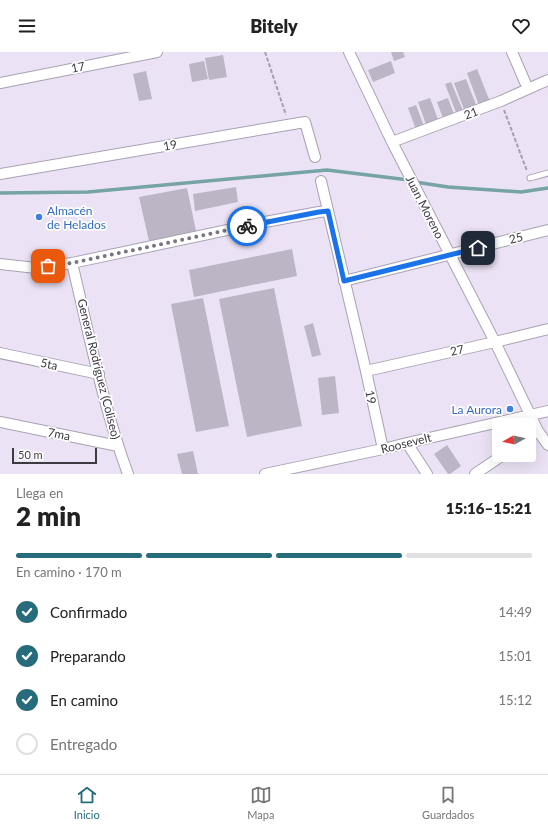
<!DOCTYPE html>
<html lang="es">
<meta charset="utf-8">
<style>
:root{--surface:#fff;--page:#f2f2f2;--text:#222;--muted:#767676;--line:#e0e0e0;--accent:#266c7b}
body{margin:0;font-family:Lato,sans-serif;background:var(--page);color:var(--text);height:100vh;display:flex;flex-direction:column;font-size:15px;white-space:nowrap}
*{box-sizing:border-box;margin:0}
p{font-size:13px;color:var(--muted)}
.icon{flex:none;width:22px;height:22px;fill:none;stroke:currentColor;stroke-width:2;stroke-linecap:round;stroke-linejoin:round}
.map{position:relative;height:422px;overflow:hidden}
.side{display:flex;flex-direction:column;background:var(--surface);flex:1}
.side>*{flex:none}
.needle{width:26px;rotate:262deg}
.controls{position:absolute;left:492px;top:366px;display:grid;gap:8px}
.controls a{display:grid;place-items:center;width:44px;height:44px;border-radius:4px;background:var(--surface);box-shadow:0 4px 16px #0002;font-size:20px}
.scale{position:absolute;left:12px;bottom:10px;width:85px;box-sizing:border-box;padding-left:4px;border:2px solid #3d3a41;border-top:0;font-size:11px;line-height:14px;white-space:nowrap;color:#3d3a41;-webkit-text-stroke:3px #fff;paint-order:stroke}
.pin{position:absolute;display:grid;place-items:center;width:34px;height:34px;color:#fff;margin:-17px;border-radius:8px;box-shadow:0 2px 6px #0006}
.courier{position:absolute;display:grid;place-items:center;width:40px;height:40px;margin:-20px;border:3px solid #1a73e8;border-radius:50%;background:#fff;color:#222;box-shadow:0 1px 5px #0007}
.overview em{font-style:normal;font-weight:800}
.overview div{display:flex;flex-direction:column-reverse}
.overview{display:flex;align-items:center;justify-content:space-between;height:68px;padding:0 16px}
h1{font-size:26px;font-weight:800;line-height:30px}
.bar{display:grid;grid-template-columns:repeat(4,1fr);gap:6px 4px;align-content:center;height:48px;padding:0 16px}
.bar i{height:5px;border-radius:3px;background:var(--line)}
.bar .selected{background:var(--accent)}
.bar p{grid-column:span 4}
ol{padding:0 16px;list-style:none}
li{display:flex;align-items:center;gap:12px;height:44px}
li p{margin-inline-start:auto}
li .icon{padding:4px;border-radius:50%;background:var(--accent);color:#fff;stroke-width:4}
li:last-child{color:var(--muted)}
li i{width:22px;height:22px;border:2px solid var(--line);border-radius:50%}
header{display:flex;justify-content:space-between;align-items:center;height:52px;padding:0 16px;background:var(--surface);font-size:18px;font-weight:800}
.tabs{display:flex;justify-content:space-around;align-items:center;height:56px;border-top:1px solid var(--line);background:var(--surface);font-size:11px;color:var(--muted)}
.tabs a{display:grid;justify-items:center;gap:2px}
.tabs .selected{color:var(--accent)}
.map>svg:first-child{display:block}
</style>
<header><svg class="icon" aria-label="menu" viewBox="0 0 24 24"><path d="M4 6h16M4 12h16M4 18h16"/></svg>Bitely<svg class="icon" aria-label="heart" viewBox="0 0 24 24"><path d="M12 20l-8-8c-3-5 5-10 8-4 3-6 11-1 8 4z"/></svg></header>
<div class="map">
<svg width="548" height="422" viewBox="0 0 548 422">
<rect width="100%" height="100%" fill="#ebe3f5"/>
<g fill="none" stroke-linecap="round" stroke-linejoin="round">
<path stroke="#76a3a6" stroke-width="3.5" d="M 415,130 L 448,135 L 521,140 L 548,136
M 0,141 L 88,140 L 327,118 L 409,128"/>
</g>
<path fill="#bcb5c6" d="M 391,0 L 403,0 L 405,5 L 394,9 Z
M 223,3 L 227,25 L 209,28 L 205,6 Z
M 204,9 L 208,27 L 192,30 L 189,12 Z
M 391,9 L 395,21 L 373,30 L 368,18 Z
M 477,17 L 491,52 L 480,56 L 467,21 Z
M 146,19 L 152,47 L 139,49 L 133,22 Z
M 466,27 L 477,55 L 465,60 L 454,31 Z
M 451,30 L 464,61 L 457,63 L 445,32 Z
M 430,46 L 439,70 L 427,75 L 418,50 Z
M 448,46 L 455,65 L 444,69 L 437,50 Z
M 416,53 L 425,77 L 417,80 L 408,56 Z
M 236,135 L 238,150 L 195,159 L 193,142 Z
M 187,136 L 196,179 L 149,189 L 139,145 Z
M 292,197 L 297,224 L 194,245 L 189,218 Z
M 274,236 L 302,374 L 247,385 L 219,247 Z
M 203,246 L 229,374 L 196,380 L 171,252 Z
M 313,271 L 321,303 L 312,305 L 304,274 Z
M 335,324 L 339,361 L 322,363 L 318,326 Z
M 447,393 L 461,414 L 450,422 L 448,422 L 434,402 Z
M 193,399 L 198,422 L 182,422 L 177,402 Z"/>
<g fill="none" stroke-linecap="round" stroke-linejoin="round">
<defs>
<path id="lane" d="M 530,126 L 548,121"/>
<path id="street" d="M 349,0 L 392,90 L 495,290 L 538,379 L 548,393
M 512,0 L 528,37
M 0,31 L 157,0
M 392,90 L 501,49 L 548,28
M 0,122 L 305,70 L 315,105
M 321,129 L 366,319 L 383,397
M 72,211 C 89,282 103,354 128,422
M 0,212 L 36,216 L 72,211 L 265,170 L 319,160 L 328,159
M 344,229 L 548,178
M 0,301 L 99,322
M 366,319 L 495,290 L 548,277
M 0,370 L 118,394
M 529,385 L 538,379
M 407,391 L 427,422
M 265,422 L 383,397 L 407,391 L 548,359
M 475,422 L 503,403"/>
</defs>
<use href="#lane" stroke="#a8a1b2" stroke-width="7"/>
<use href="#street" stroke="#a8a1b2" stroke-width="12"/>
<path stroke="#a59fad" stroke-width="2" stroke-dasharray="4 2" stroke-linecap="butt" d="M 265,0 L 286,63
M 504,58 L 527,119"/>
<use href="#lane" stroke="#fff" stroke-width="5"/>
<use href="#street" stroke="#fff" stroke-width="10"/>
</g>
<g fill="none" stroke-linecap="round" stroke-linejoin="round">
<path stroke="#7a7580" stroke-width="4" stroke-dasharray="0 7.2" d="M 48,214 L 72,211 L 247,174"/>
<path stroke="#1a73e8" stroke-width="5" d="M 247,174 L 319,160 L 328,159 L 344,229 L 478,196"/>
</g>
<g fill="#3f7fe0" stroke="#fff" stroke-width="1.5">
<circle cx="39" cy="165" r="4"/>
<circle cx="510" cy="357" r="4"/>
</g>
<g text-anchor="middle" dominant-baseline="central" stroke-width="3.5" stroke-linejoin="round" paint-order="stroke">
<g font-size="12" fill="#3d3a41" stroke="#fff">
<text transform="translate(78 15) rotate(-11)">17</text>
<text transform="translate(471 61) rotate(-21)">21</text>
<text transform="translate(170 93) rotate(-10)">19</text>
<text transform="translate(425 155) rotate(63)">Juan Moreno</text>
<text transform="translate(516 186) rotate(-14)">25</text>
<text transform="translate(457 298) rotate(-13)">27</text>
<text transform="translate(49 312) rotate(12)">5ta</text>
<text transform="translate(99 317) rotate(76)">General Rodríguez (Coliseo)</text>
<text transform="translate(371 345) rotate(78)">19</text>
<text transform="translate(59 382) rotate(11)">7ma</text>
<text transform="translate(406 391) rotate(-14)">Roosevelt</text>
</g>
<g font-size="12" fill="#366cbe" stroke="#fff" text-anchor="start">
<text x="47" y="158">Almacén<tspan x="47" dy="14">de Helados</tspan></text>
<text x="502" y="357" text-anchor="end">La Aurora</text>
</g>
</g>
</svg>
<div class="controls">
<a><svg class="needle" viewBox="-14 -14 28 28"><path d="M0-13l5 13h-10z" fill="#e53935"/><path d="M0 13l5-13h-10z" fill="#767676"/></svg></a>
</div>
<div class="scale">50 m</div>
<div class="pin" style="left:48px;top:214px;background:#ea580c"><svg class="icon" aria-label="bag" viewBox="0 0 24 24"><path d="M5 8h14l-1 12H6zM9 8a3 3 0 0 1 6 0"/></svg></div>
<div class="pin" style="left:478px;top:196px;background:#1f2937"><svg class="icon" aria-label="home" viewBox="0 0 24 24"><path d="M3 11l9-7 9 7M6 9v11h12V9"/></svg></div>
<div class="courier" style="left:247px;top:174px"><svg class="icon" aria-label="bike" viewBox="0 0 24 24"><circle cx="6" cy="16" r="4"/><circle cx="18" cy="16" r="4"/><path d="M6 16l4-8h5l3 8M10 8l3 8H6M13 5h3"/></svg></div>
</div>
<section class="side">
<div class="overview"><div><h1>2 min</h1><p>Llega en</p></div><em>15:16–15:21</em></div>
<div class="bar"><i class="selected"></i><i class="selected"></i><i class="selected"></i><i></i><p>En camino · 170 m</p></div>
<ol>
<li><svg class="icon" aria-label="check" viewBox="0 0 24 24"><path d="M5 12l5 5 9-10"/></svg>Confirmado<p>14:49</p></li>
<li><svg class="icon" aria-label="check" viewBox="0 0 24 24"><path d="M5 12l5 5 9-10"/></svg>Preparando<p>15:01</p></li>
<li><svg class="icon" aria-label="check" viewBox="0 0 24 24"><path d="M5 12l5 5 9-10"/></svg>En camino<p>15:12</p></li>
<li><i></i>Entregado</li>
</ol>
</section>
<nav class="tabs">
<a class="selected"><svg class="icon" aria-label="home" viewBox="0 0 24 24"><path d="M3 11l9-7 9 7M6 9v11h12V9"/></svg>Inicio</a>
<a><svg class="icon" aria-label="map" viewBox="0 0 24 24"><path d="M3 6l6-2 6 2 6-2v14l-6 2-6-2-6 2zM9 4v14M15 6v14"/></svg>Mapa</a>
<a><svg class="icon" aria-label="saved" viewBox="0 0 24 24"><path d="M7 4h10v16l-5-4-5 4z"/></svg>Guardados</a>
</nav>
